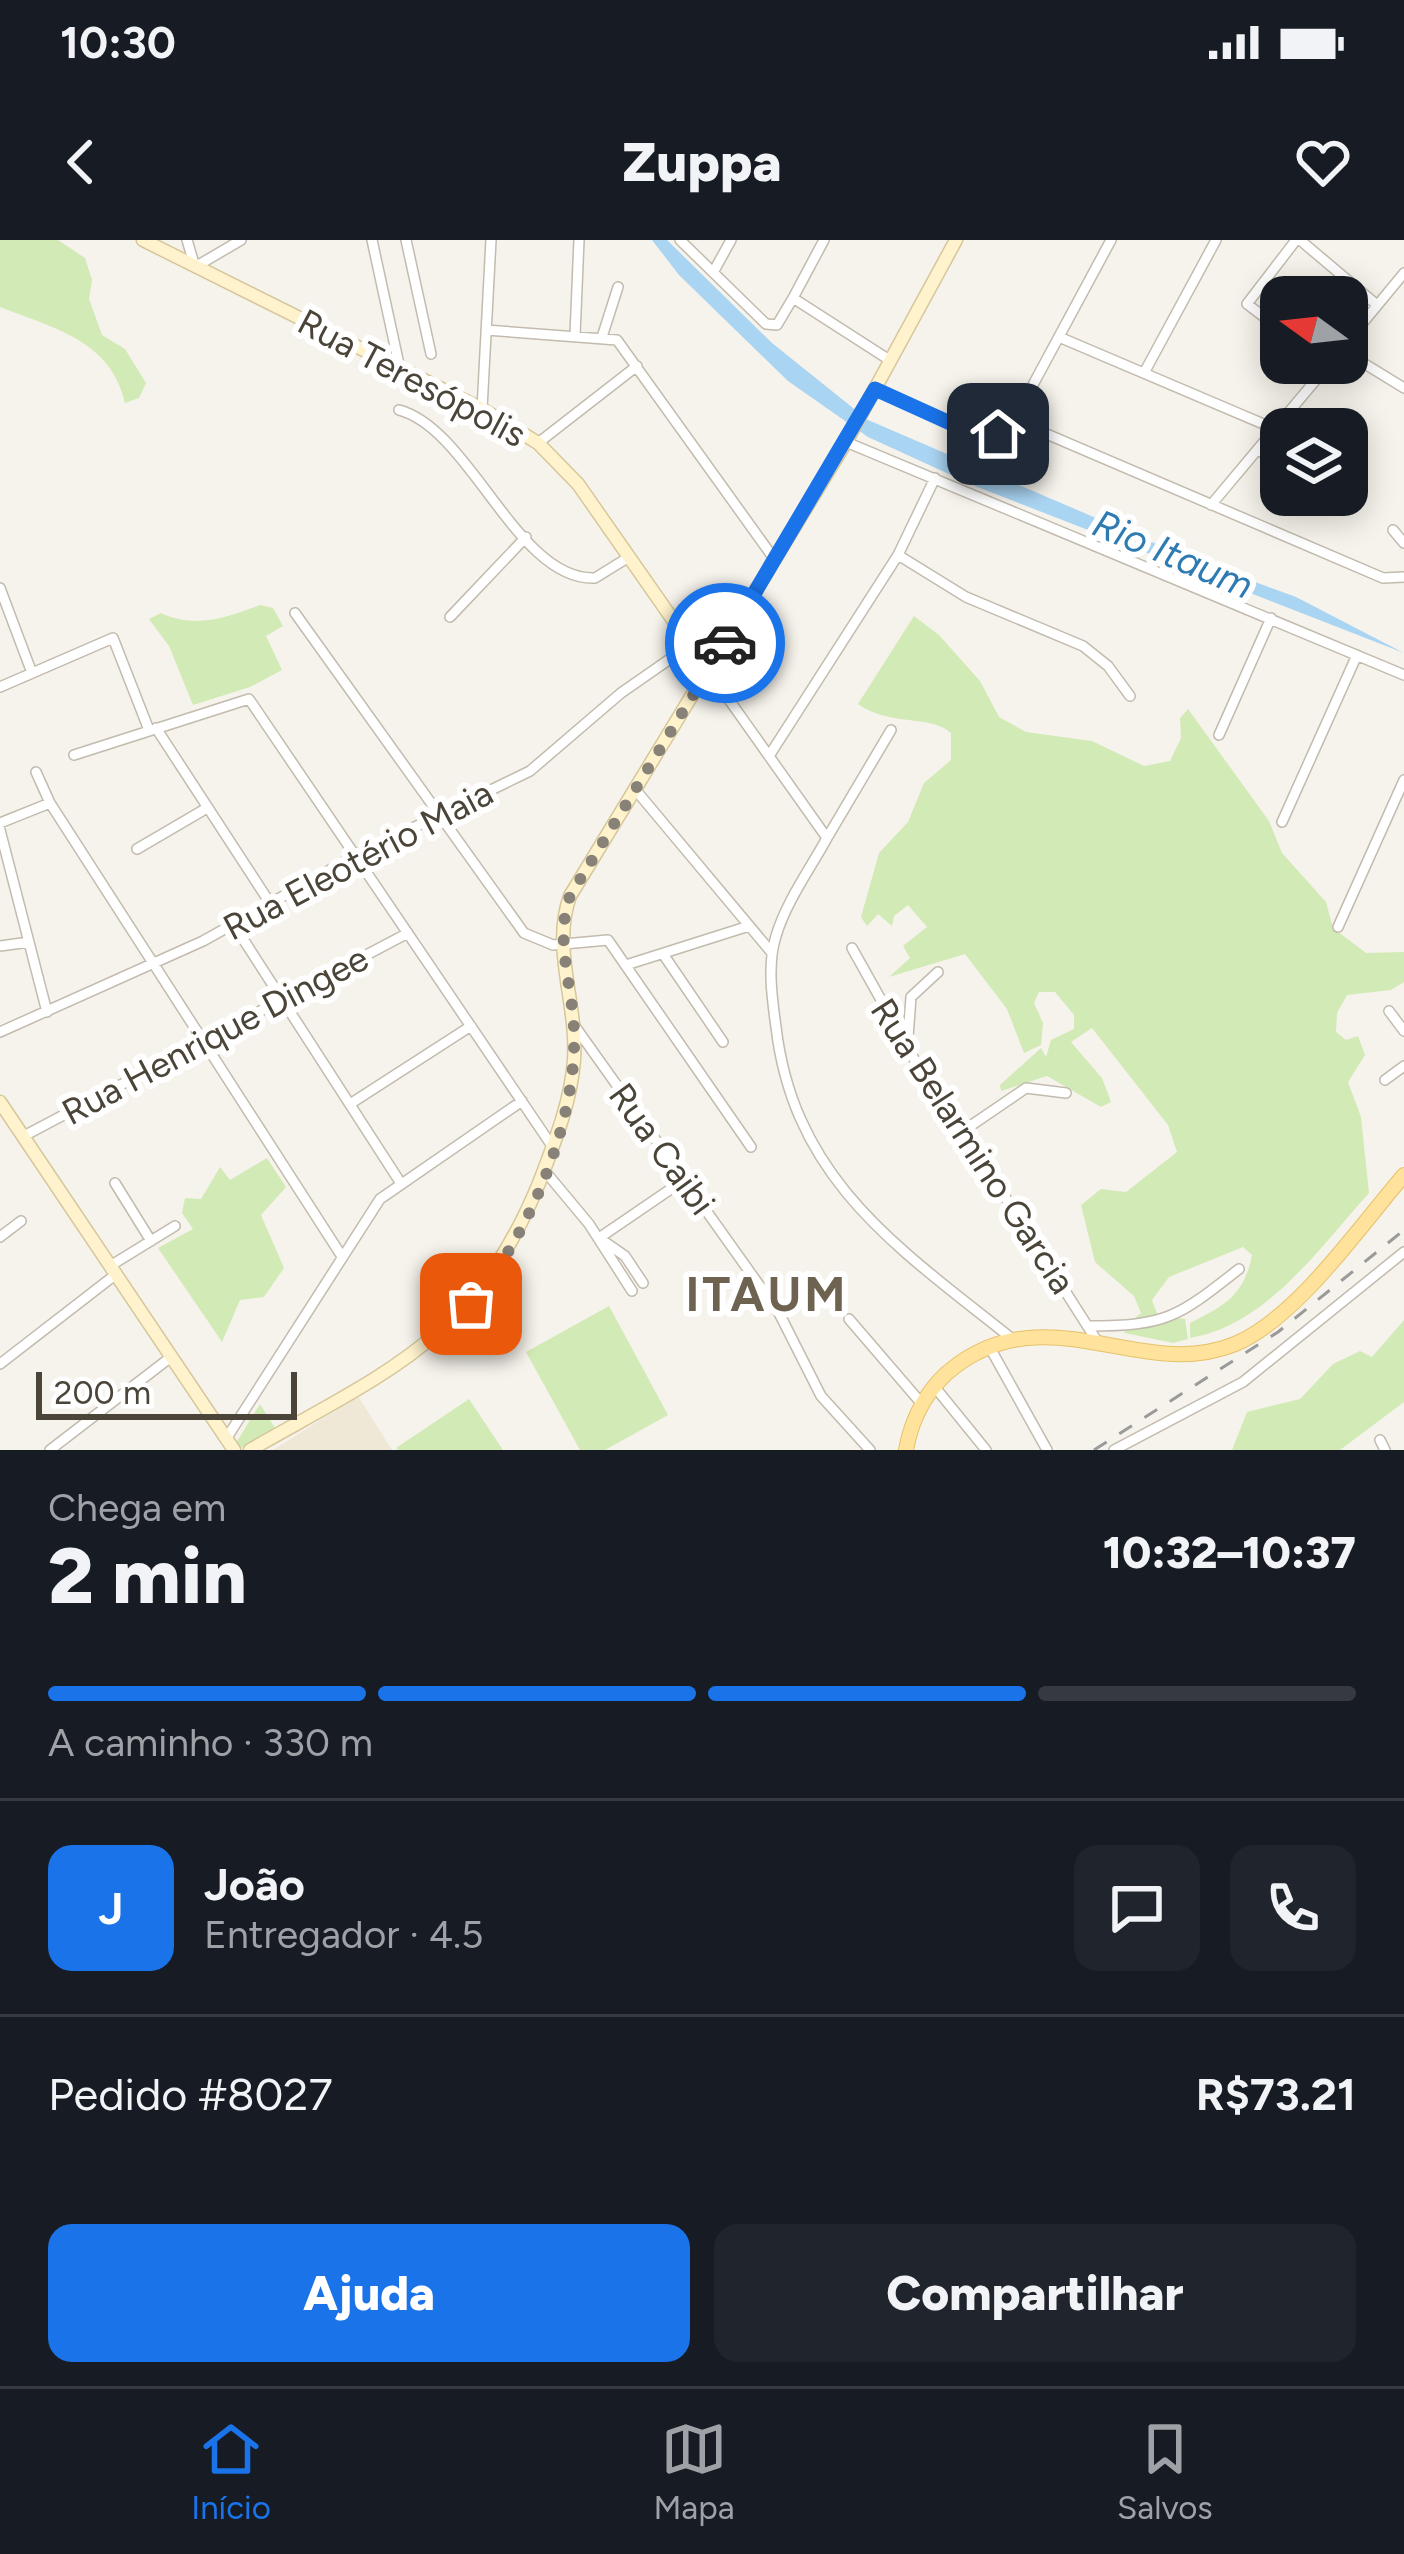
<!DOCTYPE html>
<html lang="pt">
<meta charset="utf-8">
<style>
:root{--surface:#171b24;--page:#20242c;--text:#f1f3f6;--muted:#9ea1a6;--line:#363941;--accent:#1a73e8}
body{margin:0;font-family:Figtree,sans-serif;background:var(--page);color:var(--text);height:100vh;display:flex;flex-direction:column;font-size:45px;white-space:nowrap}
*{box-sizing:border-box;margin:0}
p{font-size:39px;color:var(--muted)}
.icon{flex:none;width:66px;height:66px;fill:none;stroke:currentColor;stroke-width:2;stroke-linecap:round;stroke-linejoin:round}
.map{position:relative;height:1210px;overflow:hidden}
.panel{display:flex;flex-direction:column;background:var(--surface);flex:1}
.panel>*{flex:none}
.needle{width:78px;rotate:285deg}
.tools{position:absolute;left:1260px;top:36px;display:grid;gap:24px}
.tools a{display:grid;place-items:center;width:108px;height:108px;border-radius:24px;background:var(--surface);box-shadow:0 6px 30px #0003;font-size:60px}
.scale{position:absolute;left:36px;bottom:30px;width:261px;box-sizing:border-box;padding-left:12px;border:6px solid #4b4439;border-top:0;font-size:33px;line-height:42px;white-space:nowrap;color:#4b4439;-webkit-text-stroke:9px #fff;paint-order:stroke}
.pin{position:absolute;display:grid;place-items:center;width:102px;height:102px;color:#fff;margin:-51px;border-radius:24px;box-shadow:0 6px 18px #0006}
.courier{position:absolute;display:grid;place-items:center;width:120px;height:120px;margin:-60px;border:9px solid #1a73e8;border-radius:50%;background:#fff;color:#222;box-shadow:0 3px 15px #0007}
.headline em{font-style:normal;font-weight:800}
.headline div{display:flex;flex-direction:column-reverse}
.headline{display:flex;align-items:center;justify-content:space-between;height:204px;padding:0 48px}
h1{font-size:78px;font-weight:800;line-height:90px}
.bar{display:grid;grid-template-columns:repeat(4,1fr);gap:18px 12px;align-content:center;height:144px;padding:0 48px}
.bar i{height:15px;border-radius:9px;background:var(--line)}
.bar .current{background:var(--accent)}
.bar p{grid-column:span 4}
.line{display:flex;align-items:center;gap:30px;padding:0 48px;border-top:3px solid var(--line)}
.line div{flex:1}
.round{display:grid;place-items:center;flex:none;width:126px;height:126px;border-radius:24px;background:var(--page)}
.button{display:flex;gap:24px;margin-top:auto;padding:24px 48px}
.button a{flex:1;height:138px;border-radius:24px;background:var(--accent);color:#fff;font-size:48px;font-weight:800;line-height:138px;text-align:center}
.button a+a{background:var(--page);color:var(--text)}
.status{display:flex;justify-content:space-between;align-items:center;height:84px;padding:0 60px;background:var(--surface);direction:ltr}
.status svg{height:33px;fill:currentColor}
header{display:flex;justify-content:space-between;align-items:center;height:156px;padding:0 48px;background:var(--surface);font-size:54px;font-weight:800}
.dock{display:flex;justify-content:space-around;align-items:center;height:168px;border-top:3px solid var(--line);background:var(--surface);font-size:33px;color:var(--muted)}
.dock a{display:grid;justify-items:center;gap:6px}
.dock .current{color:var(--accent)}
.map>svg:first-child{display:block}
</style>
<div class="status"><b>10:30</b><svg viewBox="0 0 49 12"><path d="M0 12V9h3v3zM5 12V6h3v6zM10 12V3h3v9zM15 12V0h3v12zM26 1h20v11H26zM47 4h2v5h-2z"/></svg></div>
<header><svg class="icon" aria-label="back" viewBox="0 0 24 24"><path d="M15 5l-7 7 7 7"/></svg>Zuppa<svg class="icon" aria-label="heart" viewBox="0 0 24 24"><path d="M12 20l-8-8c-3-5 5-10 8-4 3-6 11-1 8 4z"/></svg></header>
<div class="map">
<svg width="1404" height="1210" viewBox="0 0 1404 1210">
<rect width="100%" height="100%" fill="#f6f3ec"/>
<path fill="#efe8d6" d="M 358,1156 L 392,1210 L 273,1210 Z"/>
<path fill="#d2eab5" d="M 0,0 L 58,0 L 85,18 L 92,40 L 89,59 L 102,95 L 125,109 L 146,143 L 139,158 L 125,163 C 111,100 53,88 0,67 Z
M 260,365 L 273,368 L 283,386 L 266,396 L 282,430 L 250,447 L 193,465 L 169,406 L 149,379 L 161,373 C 195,389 226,378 260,365 Z
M 914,376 L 939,395 L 980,441 L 999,477 L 1026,492 L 1092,501 L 1144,526 L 1170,521 L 1181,498 L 1180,478 L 1188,469 L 1269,581 L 1282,613 L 1326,662 L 1333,688 L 1366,713 L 1404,712 L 1404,742 L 1391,750 L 1347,755 L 1337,773 L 1336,792 L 1346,800 L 1358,796 L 1365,815 L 1348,842 L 1361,877 L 1369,953 C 1320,1007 1266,1086 1190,1098 L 1190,1083 C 1226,1065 1244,1055 1252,1015 L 1243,1007 L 1169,1037 L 1152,1060 L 1158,1076 L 1185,1079 L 1188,1099 L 1173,1103 L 1125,1093 L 1123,1088 L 1141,1073 L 1134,1056 L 1095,1022 L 1081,965 L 1101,949 L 1126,952 L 1177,912 L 1168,885 L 1092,788 L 1071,802 L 1102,838 L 1111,862 L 1101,867 L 1047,836 L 1001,851 L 1000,845 L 1041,808 L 1046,817 L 1051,800 L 1074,789 L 1074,775 L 1055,752 L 1039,752 L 1034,763 L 1043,783 L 1041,805 L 1024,813 L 1007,769 L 965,714 L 889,737 L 910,718 L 903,706 L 927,687 L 908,665 L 894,676 L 892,686 L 878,674 L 867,686 L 861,677 L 879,613 L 908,582 L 924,543 L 951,520 L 951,493 C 930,474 890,487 858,464 Z
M 267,918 L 286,947 L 261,975 L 284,1028 L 264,1057 L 240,1060 L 222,1102 L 158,1008 L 193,989 L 182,973 L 185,958 L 201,959 L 220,927 L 230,940 Z
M 609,1066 L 668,1175 L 605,1210 L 580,1210 L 526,1112 Z
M 1404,1080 L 1404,1162 L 1340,1210 L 1232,1210 L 1247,1172 L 1300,1159 L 1333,1124 L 1360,1111 L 1372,1117 Z
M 469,1159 L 503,1210 L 398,1210 L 396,1208 Z
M 260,1164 L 275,1188 L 240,1209 L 236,1203 Z"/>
<path fill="#a9d4f2" d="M 652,0 L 667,0 L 772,103 L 868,180 L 1182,315 L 1296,357 L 1404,413 L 975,246 L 868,197 L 788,141 L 679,35 Z"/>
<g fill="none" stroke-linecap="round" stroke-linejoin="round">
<defs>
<path id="street" d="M 187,0 L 195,27 L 241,0
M 372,0 L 400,129
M 406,0 L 431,114
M 680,0 L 766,84 L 777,85 L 793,58
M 824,0 L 793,58 L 891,121
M 1300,0 L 1377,65
M 715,29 L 731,0
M 1276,86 L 1247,64 L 1296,0
M 486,90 L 617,100 L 775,320
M 575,95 L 579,0
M 602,97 L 618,47
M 1059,97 L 1275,189
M 1347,102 L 1404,33
M 1347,113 L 1404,148
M 1144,133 L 1216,0
M 875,149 L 970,192 L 998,193 L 1014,180 L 1111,0
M 482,169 L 491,0
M 399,170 C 471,189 517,341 595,338 L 629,317
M 1014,180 L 1383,338 L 1404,337
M 846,202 L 1404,435
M 538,203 L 637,126
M 1258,210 L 1281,223
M 1211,265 L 1330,123
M 1393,290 L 1404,303
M 898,315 L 966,357 L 1083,406 L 1108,426 L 1130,456
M 0,348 L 32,433
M 295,373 L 524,693 L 553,705 L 608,700 L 751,907
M 450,377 L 526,297
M 708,430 L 827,598 C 810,629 786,662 776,696 C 767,724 772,758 776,787 C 794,941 900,1009 1011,1098
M 0,447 L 113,398 L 149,490
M 156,488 L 270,663
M 1219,495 L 1271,378
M 74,515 L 249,459 L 552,906
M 769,516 L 898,315 L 935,238
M 36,532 L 50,563
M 634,548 L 772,713
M 1282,582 L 1357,415
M 0,583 L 50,563 L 341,1015
M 0,590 L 47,772
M 827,598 L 891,490
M 137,609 L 207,568
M 234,685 L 400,942
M 1338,687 L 1404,540
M 0,706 L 29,702
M 852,708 L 932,851 L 963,891 L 1097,1101
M 663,714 L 723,802
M 626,725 L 749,686
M 1389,771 L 1404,791
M 574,785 L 779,1073 L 821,1156 L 870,1210
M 0,792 L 203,701 L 355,616 L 530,531 L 621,453 L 690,405
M 908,797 L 911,757 L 938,732
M 1385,840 L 1404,826
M 350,864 L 471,786
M 963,891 L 1026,848 L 1066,853
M 22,897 L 408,693
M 544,930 L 589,984 L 632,1051
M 115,943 L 151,1001
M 0,997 L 21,981
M 110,1026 L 175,986
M 643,1043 L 625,1016 L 599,998 L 684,940
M 849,1079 L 922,1164
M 1088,1086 C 1167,1086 1178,1077 1239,1029
M 989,1106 L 1047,1210
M 0,1124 L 115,1035
M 934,1146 L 986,1210
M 226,1199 L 380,959 L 522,861
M 1380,1200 L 1385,1210
M 50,1210 L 171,1117
M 1114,1210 L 1243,1142 L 1404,1012"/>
<path id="secondary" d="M 143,0 L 482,169 L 538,203 L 578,244 L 708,430
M 0,862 L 234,1210
M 250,1210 C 388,1131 475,1099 539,943 C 554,904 571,862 574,820 C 578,764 551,709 570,656 L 846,202 L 956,0"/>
<path id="primary" d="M 906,1210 C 912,1176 929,1145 957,1125 C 1052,1056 1142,1142 1235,1104 C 1297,1078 1360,986 1404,935"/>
</defs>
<use href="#street" stroke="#c2bbae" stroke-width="12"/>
<use href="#secondary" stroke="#d6c79b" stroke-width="15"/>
<use href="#primary" stroke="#e6c16a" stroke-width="16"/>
<use href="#street" stroke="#fff" stroke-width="9"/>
<use href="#secondary" stroke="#fff3cd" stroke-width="12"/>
<use href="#primary" stroke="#ffe39c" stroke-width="14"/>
<path stroke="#9a9a9a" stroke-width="3" stroke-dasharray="15 15" stroke-linecap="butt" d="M 1094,1210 L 1278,1092 L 1404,990"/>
</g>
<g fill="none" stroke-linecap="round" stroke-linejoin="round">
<path stroke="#878178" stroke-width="12" stroke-dasharray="0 21.6" d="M 471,1064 C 529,995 577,883 574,792 C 573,745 554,701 570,656 L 725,403"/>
<path stroke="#1a73e8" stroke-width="15" d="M 725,403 L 875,149 L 970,192 L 998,194"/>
</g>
<g text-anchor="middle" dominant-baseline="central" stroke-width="12" stroke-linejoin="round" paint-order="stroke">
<g font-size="36" fill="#4b4439" stroke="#fff">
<text transform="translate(412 138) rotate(28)">Rua Teresópolis</text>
<text transform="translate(358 620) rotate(-28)">Rua Eleotério Maia</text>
<text transform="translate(215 795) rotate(-28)">Rua Henrique Dingee</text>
<text transform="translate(973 906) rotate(57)">Rua Belarmino Garcia</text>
<text transform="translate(662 909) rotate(54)">Rua Caibi</text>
</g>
<g font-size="39" font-style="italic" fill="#2e7ab2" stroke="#fff">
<text transform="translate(1173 314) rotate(23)">Rio Itaum</text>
</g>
<g font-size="48" font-weight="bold" letter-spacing="3" fill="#6e6250" stroke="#fff">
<text x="767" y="1054">ITAUM</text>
</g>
</g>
</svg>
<div class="tools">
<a><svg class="needle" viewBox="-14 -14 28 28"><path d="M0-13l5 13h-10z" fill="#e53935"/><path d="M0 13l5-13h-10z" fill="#9ea1a6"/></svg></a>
<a><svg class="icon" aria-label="layers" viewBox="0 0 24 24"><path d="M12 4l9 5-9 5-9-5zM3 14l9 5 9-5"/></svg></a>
</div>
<div class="scale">200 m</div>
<div class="pin" style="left:471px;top:1064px;background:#ea580c"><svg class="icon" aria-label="bag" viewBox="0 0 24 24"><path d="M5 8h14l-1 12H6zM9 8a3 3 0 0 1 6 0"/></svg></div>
<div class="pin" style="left:998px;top:194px;background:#1f2937"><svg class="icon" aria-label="home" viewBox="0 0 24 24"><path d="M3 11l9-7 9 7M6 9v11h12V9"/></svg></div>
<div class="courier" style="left:725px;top:403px"><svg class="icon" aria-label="car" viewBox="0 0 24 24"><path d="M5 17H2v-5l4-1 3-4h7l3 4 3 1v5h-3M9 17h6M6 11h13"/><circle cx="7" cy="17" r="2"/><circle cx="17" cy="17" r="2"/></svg></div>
</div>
<section class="panel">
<div class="headline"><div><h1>2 min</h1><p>Chega em</p></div><em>10:32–10:37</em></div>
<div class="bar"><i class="current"></i><i class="current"></i><i class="current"></i><i></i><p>A caminho · 330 m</p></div>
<div class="line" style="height:216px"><b class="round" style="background:var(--accent);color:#fff">J</b><div><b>João</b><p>Entregador · 4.5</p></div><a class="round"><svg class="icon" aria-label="chat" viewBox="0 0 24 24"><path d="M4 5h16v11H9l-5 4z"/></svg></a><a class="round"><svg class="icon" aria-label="phone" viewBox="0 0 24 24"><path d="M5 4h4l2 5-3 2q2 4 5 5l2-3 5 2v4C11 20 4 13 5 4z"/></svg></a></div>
<div class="line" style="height:156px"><div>Pedido #8027</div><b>R$73.21</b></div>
<div class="button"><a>Ajuda</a><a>Compartilhar</a></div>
</section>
<nav class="dock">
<a class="current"><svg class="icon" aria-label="home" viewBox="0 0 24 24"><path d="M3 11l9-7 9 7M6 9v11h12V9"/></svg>Início</a>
<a><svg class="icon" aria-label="map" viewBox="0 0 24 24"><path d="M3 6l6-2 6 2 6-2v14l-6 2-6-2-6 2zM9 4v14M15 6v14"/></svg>Mapa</a>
<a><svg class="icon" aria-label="saved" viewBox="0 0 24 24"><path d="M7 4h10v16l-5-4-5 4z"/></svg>Salvos</a>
</nav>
